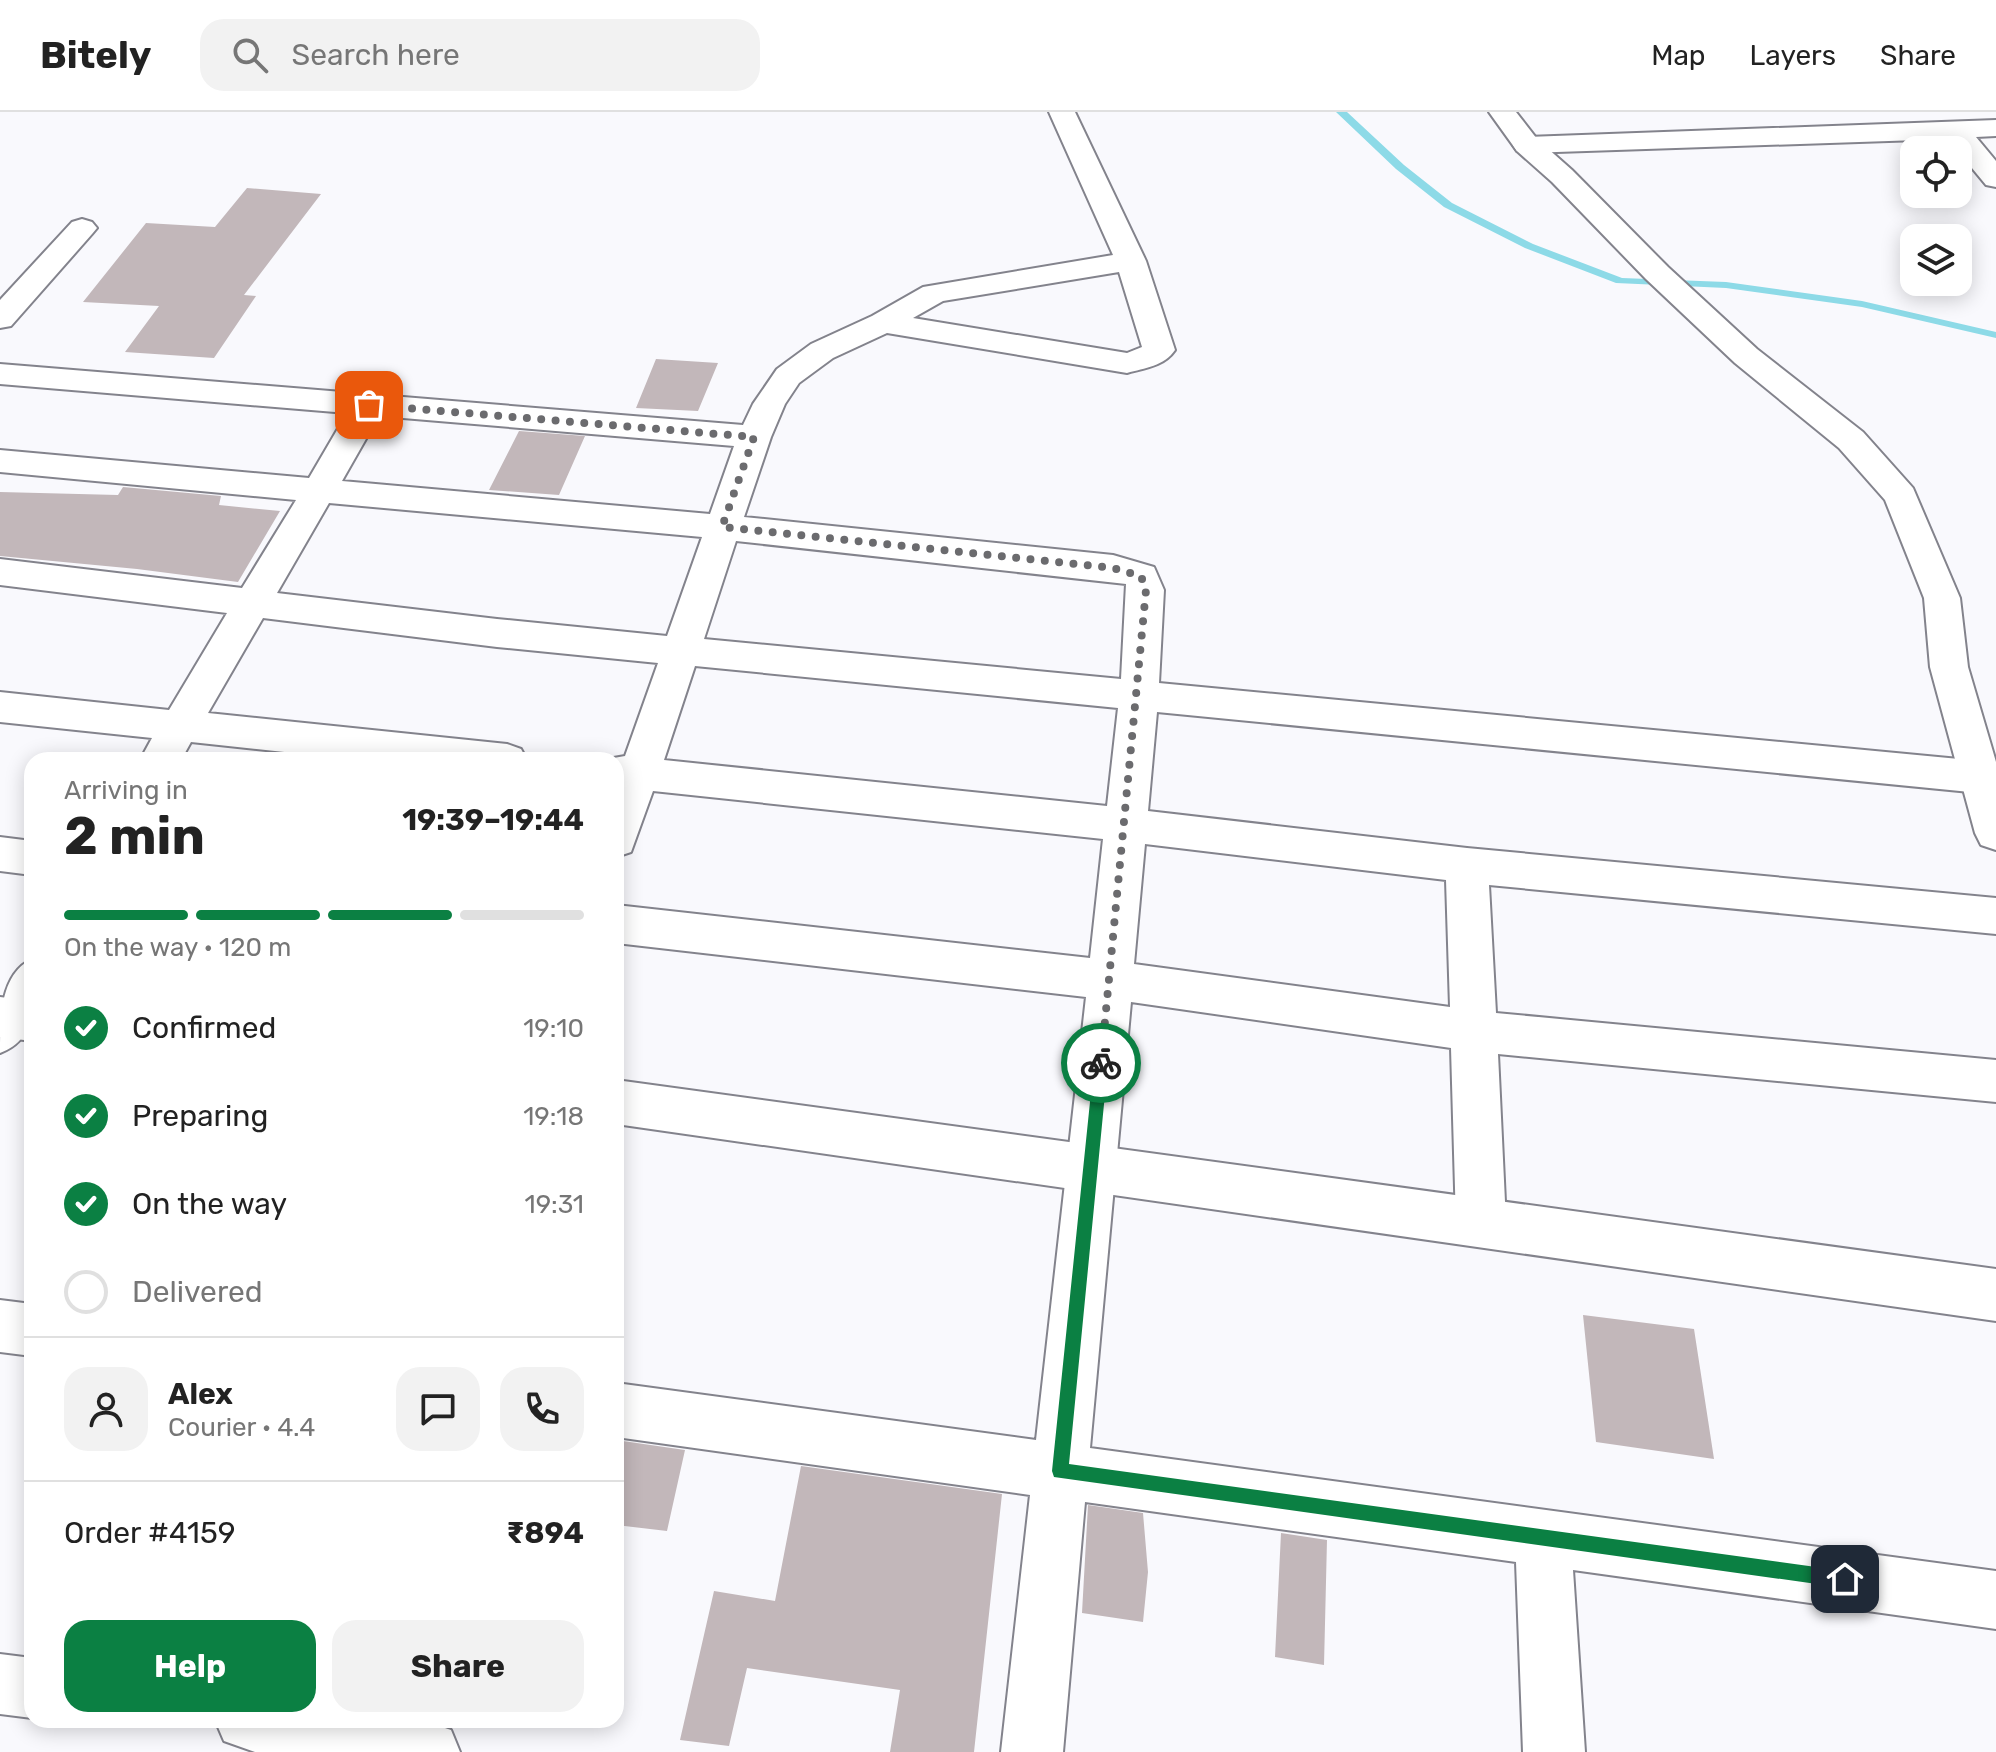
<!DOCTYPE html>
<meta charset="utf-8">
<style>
:root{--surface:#fff;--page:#f2f2f2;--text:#222;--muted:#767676;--line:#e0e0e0;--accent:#0b8043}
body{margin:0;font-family:Rubik,sans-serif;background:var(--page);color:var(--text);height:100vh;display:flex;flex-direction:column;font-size:30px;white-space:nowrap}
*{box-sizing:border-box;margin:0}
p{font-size:26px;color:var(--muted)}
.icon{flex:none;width:44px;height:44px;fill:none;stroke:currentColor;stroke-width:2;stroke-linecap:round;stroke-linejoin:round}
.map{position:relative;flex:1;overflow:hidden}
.sheet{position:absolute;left:24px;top:640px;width:600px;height:976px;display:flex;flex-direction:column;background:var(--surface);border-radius:24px;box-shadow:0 4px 20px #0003}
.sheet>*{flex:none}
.tools{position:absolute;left:1900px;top:24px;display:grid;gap:16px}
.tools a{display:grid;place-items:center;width:72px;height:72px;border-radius:16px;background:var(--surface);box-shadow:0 4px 20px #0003;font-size:40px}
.pin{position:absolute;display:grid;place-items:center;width:68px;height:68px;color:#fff;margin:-34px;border-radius:16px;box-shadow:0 4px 12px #0006}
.courier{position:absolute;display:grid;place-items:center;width:80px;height:80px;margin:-40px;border:6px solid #0b8043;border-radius:50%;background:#fff;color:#222;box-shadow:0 2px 10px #0007}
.head em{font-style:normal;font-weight:700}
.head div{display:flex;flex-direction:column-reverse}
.head{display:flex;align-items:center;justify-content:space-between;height:136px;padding:0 40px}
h1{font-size:52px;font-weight:700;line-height:60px}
.bar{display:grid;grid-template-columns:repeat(4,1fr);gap:12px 8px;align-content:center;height:96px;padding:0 40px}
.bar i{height:10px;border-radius:6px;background:var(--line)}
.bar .on{background:var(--accent)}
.bar p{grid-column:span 4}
.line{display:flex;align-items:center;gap:20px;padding:0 40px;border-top:2px solid var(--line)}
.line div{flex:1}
.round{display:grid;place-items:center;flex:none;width:84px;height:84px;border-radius:24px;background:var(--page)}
ol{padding:0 40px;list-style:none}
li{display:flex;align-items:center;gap:24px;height:88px}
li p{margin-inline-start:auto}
li .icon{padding:8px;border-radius:50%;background:var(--accent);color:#fff;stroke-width:4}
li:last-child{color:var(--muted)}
li i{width:44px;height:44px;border:4px solid var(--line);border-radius:50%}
.action{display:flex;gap:16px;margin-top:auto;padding:16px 40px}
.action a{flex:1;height:92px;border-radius:24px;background:var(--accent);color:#fff;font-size:32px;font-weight:700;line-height:92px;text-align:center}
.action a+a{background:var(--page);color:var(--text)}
header{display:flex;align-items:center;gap:48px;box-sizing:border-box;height:112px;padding:0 40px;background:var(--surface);border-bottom:2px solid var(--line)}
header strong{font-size:38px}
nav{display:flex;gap:44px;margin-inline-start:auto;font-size:28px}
.search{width:560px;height:72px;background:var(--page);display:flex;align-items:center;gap:20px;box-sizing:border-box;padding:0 28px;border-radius:24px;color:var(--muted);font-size:30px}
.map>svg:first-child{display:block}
</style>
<header>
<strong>Bitely</strong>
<div class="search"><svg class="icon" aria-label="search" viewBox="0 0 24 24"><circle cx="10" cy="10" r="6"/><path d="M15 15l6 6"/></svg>Search here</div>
<nav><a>Map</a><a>Layers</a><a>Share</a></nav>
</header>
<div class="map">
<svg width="1996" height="1640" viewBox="0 0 1996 1640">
<rect width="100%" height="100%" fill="#f9f9fd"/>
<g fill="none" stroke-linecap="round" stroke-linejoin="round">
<path fill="#8ddae7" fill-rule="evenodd" d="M 1336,0 L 1347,0 L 1404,53 L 1452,91 L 1533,132 L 1622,166 L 1726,170 L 1862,189 L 1996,220 L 1996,226 L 1862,195 L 1726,176 L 1616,171 L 1525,136 L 1444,95 L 1396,57 Z"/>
</g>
<path fill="#c2b7ba" d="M 247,76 L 321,82 L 244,183 L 256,184 L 214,246 L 125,240 L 159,194 L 83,190 L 146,111 L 215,115 Z
M 656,247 L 718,251 L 698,299 L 636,296 Z
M 519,319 L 585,324 L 559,383 L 489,378 Z
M 123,375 L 221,384 L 219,393 L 280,399 L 238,470 L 137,457 L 0,444 L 0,380 L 118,383 Z
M 1583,1203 L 1694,1217 L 1714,1347 L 1596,1330 Z
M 616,1328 L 685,1338 L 667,1419 L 616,1413 Z
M 801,1354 L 1002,1382 L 974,1640 L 890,1640 L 900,1578 L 747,1556 L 729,1634 L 680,1628 L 714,1479 L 775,1489 Z
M 1088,1393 L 1143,1401 L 1148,1460 L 1143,1510 L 1082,1501 Z
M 1281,1421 L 1327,1428 L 1324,1553 L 1275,1545 Z"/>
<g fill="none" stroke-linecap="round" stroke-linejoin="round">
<defs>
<path id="minor" d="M 1049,0 L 1075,0 L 1146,149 L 1175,238 C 1164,254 1145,256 1127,261 L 887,221 L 833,246 L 799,271 L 785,292 L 771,325 L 744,405 L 1113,443 L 1154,455 L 1164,478 L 1159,571 L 1980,649 L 1996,657 L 1994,676 L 1980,681 L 1157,600 L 1148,699 L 1467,736 L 1996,786 L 1996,822 L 1489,773 L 1496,901 L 1996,948 L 1996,990 L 1498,942 L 1506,1111 L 1499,1128 L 1481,1135 L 1463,1128 L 1456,1111 L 1451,936 L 1131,890 L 1090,1336 L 1996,1459 L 1996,1517 L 1573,1458 L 1585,1640 L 1523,1640 L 1516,1450 L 1085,1390 L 1063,1640 L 1001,1640 L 1030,1383 L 616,1325 L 616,1271 L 1036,1328 L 1086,885 L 616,831 L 616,793 L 1090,846 L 1103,727 L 653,679 L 631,740 L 616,745 L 616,648 L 602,648 L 625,644 L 658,551 L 497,535 L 263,506 L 208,601 L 507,632 L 521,637 L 527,648 L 359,648 L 191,630 L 181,648 L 140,648 L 152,626 L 0,610 L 0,580 L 169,598 L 227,501 L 0,473 L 0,447 L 242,476 L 296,388 L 0,360 L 0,338 L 309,366 L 347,301 L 0,272 L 0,252 L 743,313 L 753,292 L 777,257 L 811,232 L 872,204 L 923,175 L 1113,143 ZM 1119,160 L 1142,235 L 1127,241 L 913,206 L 943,189 ZM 379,304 L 734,334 L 710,402 L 342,369 ZM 329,391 L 702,425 L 667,524 L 497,507 L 277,481 ZM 736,429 L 1126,472 L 1121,567 L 704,527 ZM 695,554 L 1118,596 L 1107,694 L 664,648 ZM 1145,732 L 1446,768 L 1450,895 L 1134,852 Z
M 1996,8 L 1996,24 L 1976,25 L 1996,49 L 1996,75 L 1986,73 L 1948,27 L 1527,41 L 1517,39 L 1513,33 L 1517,27 L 1527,25 Z
M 82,107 L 92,110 L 97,116 L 92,122 L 11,214 L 0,216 L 0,188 L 72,110 Z
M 0,725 L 32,729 L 32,763 L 0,759 Z
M 32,847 C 32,884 41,926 0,941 C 0,906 0,862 32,847 Z
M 0,1188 L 32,1192 L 32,1244 L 0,1240 Z
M 0,1542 L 32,1546 L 32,1606 L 0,1602 Z
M 215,1608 L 421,1608 L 451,1618 L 460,1640 L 255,1640 L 224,1629 Z"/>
<path id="secondary" d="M 0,885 L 32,889 L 32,929 L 0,925 Z
M 616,968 L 1996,1157 L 1996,1209 L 616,1012 Z"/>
<path id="primary" d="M 1489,0 L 1516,0 L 1537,27 L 1572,58 L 1668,155 L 1757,237 L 1863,320 L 1913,376 L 1960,486 L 1968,555 L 1996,650 L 1996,738 L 1981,733 L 1975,721 L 1930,555 L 1924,486 L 1885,388 L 1839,336 L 1735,251 L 1646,167 L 1552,70 L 1517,39 Z"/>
</defs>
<use href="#minor" stroke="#83838c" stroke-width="4"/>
<use href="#secondary" stroke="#83838c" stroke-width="4"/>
<use href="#primary" stroke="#83838c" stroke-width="4"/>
<use href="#minor" fill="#fff" fill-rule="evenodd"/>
<use href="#secondary" fill="#fff" fill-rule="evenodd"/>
<use href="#primary" fill="#fff" fill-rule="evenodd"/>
</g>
<path fill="#0b8043" d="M 1101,945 L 1108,951 L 1069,1352 L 1845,1459 L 1851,1461 L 1854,1467 L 1851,1473 L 1845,1476 L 1054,1365 L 1052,1359 L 1094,951 Z"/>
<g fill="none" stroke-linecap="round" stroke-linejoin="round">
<path stroke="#6b6b6e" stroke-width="8" stroke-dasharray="0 14.4" d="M 369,293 L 754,325 L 722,415 L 1113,456 L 1141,464 L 1146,478 L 1101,951"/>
</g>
</svg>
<div class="tools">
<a><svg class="icon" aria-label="locate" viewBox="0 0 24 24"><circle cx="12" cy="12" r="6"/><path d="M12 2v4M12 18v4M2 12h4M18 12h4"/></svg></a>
<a><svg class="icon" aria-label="layers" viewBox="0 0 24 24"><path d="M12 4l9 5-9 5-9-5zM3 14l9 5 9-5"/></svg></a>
</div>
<div class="pin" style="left:369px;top:293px;background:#ea580c"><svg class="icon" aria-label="bag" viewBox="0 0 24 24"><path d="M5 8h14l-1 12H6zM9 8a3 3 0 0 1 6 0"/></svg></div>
<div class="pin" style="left:1845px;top:1467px;background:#1f2937"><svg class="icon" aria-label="home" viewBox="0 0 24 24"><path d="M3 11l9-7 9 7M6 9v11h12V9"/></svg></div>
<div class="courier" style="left:1101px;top:951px"><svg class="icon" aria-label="bike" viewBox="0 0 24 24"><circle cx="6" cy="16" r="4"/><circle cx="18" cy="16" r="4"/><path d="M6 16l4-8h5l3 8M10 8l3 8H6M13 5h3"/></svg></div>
<section class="sheet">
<div class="head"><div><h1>2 min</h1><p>Arriving in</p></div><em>19:39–19:44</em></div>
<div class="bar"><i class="on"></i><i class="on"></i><i class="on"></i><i></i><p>On the way · 120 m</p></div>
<ol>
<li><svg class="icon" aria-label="check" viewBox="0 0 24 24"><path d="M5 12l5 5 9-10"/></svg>Confirmed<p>19:10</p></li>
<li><svg class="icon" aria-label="check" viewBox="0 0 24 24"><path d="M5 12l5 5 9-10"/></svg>Preparing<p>19:18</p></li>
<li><svg class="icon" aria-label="check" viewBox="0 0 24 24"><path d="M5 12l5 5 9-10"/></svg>On the way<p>19:31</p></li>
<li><i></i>Delivered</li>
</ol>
<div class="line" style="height:144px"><a class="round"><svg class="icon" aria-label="person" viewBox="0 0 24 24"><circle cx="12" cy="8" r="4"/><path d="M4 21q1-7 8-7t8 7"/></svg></a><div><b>Alex</b><p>Courier · 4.4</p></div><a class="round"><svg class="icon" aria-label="chat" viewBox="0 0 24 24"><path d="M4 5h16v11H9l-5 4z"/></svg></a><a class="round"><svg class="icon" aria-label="phone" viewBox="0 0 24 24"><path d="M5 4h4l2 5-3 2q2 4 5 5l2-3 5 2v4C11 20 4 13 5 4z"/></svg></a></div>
<div class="line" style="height:104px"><div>Order #4159</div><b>₹894</b></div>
<div class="action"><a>Help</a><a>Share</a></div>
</section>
</div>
